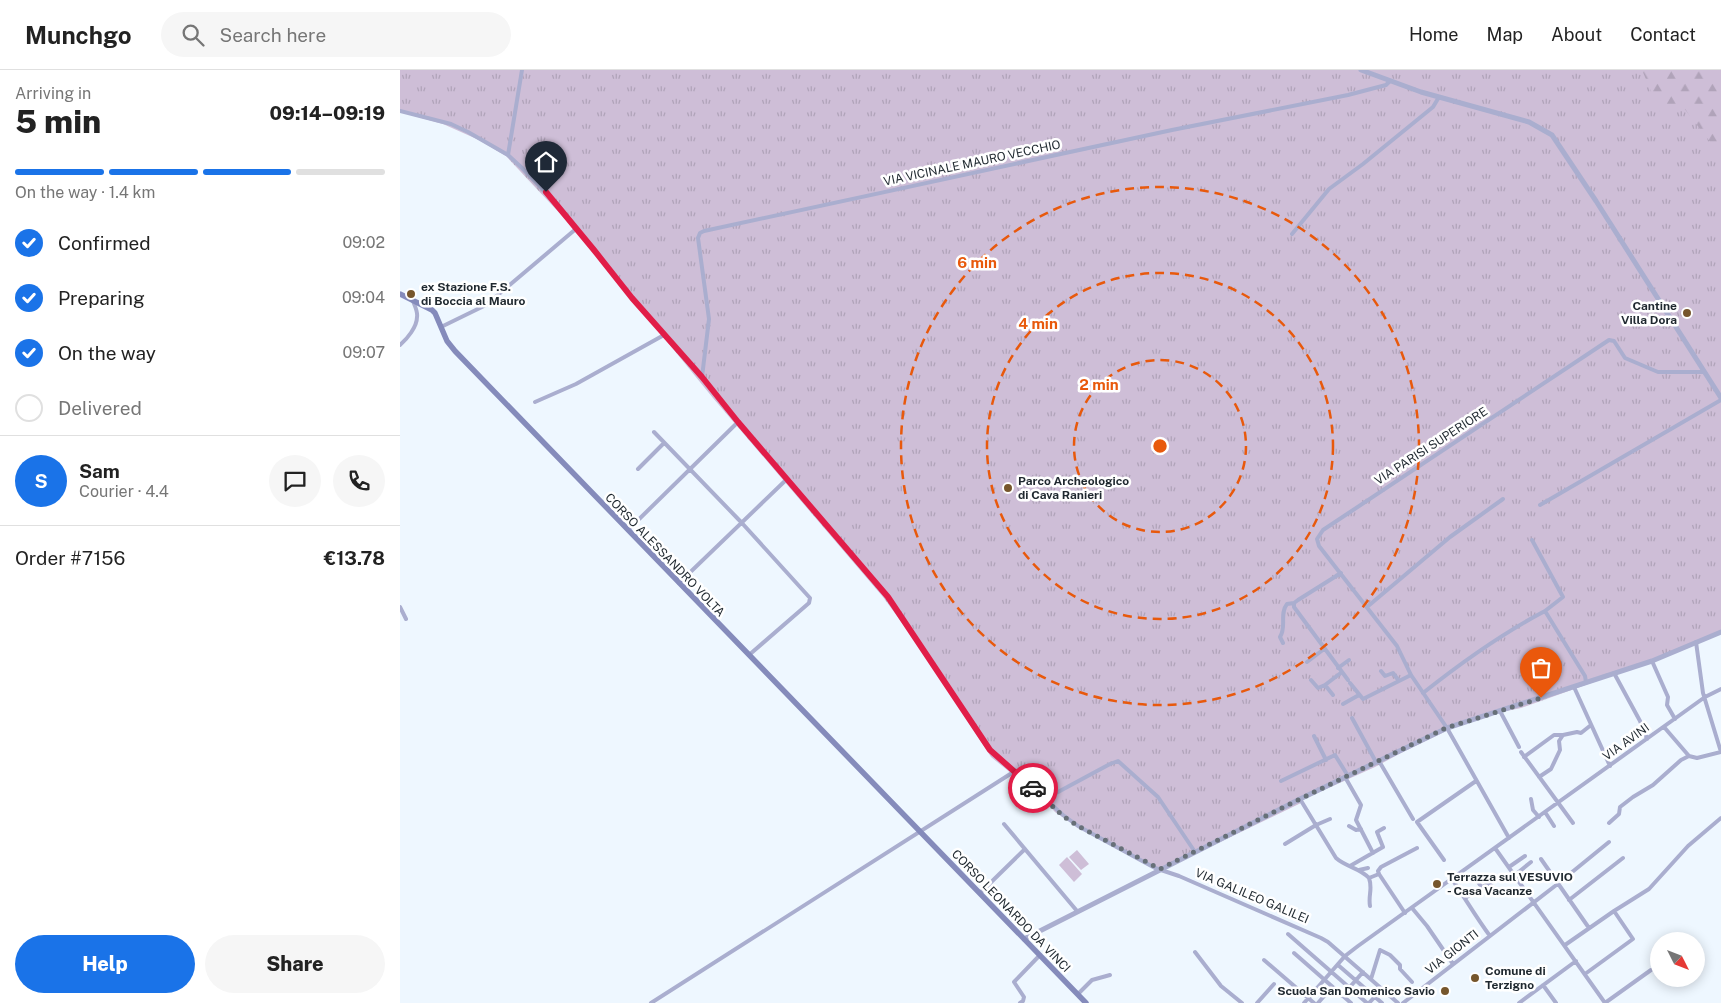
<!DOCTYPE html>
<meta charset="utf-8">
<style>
:root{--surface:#fff;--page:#f6f6f6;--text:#222;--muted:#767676;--line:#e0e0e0;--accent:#1a73e8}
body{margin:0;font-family:"Public Sans",sans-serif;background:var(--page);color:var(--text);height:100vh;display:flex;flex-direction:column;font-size:19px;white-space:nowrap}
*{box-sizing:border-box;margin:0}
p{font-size:16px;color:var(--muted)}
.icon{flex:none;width:28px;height:28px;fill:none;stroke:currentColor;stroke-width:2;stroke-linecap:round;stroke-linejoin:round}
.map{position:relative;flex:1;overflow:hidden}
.side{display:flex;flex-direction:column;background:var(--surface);width:400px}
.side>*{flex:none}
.needle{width:32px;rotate:132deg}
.buttons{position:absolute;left:1250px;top:862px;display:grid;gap:10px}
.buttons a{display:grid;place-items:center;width:55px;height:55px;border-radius:50%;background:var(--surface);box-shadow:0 2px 12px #0003;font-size:25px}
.pin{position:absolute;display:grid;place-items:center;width:42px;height:42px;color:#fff;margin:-51px -21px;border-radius:50% 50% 50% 0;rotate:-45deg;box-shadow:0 0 5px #0007}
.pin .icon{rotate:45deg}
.courier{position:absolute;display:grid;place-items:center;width:50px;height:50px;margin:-25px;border:4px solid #e11d48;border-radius:50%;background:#fff;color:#222;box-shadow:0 1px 6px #0007}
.headline em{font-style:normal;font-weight:800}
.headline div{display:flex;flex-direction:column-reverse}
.headline{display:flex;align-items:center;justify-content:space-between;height:85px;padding:0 15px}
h1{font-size:32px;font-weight:800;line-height:38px}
.bar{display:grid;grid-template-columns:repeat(4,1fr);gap:8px 5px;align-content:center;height:60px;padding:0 15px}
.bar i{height:6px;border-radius:4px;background:var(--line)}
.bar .selected{background:var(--accent)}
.bar p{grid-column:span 4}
.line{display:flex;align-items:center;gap:12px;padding:0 15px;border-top:1px solid var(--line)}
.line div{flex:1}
.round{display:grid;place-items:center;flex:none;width:52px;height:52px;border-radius:26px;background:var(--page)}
ol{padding:0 15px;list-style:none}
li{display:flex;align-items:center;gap:15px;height:55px}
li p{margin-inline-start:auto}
li .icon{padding:5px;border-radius:50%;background:var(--accent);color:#fff;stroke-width:4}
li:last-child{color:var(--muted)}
li i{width:28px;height:28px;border:2px solid var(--line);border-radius:50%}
.cta{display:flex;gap:10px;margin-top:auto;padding:10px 15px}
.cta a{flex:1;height:58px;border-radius:30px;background:var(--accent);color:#fff;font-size:20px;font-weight:800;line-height:58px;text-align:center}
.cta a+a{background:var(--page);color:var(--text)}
header{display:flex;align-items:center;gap:30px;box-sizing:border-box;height:70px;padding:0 25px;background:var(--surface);border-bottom:1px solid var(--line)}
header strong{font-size:24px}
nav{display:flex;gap:28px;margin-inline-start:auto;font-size:18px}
.search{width:350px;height:45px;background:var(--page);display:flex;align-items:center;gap:12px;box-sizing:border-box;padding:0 18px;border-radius:28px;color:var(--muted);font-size:19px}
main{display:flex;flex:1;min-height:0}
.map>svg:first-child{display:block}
</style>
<header>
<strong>Munchgo</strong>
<div class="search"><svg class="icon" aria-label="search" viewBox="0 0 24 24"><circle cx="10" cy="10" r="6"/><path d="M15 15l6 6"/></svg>Search here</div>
<nav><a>Home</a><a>Map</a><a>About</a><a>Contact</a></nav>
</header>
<main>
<section class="side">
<div class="headline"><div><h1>5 min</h1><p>Arriving in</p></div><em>09:14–09:19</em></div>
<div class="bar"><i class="selected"></i><i class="selected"></i><i class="selected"></i><i></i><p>On the way · 1.4 km</p></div>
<ol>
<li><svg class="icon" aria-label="check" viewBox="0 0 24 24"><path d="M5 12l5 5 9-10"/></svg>Confirmed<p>09:02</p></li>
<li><svg class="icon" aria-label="check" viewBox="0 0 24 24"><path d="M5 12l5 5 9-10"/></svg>Preparing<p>09:04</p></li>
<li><svg class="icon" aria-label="check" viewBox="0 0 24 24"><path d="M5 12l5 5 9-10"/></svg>On the way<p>09:07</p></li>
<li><i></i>Delivered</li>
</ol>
<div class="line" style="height:90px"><b class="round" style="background:var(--accent);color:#fff">S</b><div><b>Sam</b><p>Courier · 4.4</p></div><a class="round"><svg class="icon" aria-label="chat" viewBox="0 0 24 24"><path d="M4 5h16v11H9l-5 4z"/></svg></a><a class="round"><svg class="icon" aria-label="phone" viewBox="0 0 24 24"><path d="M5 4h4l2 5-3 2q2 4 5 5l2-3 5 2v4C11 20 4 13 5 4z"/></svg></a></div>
<div class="line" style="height:65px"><div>Order #7156</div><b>€13.78</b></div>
<div class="cta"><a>Help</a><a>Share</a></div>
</section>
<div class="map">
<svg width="1321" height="933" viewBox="0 0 1321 933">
<defs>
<pattern id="grass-tufts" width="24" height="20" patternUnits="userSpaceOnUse" patternTransform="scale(1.25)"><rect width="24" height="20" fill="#cebed7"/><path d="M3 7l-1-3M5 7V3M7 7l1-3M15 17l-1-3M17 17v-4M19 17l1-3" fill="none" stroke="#b0a3b9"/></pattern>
<pattern id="forest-firs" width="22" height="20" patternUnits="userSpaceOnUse" patternTransform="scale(1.25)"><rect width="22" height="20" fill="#cebed7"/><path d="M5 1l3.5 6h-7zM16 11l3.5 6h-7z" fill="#b0a3b9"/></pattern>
</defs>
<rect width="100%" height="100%" fill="#eef7ff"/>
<path fill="url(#grass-tufts)" d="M 0,0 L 1321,0 L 1321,563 L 1261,588 L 1121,638 L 1073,648 L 1001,683 L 975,697 L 902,730 L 901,733 L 762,800 L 679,758 L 655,742 L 643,729 L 591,687 L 519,576 L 483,527 L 313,328 L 182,167 L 106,86 L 79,70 L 43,54 L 0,42 Z"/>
<path fill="url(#forest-firs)" d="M 1242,0 L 1321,0 L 1321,86 L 1280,33 L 1260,42 Z"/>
<path fill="#cebed7" d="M 930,594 L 937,602 L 921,615 L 914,607 Z
M 677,780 L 689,794 L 681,800 L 669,787 Z
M 667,787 L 682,804 L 674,812 L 659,795 Z"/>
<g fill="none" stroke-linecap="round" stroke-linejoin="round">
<path stroke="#aaaecf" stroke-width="4" d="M 0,41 L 51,54 L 68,62 L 108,85 L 122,98 L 158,135 L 232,228 L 302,307 L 338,352 L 488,527 L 590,679 L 663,745 L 678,756 L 755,798 L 779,806 L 921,868 L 928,872 L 998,933
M 108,85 L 122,0
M 892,164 L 929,119 L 963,94 L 1033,37 L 1039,27
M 41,257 L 86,235 L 177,158
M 0,275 C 7,269 17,257 17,247 C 18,242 15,236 13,231
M 302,307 L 309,249 L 298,168 L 300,163 L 304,161 L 772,60 L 948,25 L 986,15 L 990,11
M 135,332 L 176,314 L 264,265
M 254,362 L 341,452 L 410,528 L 409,533 L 349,585
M 238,399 L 264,373
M 1140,435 L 1321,330
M 228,460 L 338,352
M 1132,470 L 1163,527 L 1145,541
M 941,503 L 898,530 L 894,533 L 894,537 L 948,610
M 279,513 L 387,409
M 0,537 L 6,549
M 967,537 L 1050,467 L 1103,429
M 1296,572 L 1303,623 L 1321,682
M 883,573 L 880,567 C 887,557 879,544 887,534 L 894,533
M 1252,591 L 1268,627 L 1267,635 L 1275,649
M 907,592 L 924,579
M 938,598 L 949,590
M 981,601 L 985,606 L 993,603 L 999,611
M 1214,603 L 1240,651 L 1247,669
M 911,610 L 918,618 L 925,615 L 942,602
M 950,613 L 963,629 L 1011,605
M 925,615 L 933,625
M 1174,617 L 1210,696
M 1023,623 C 1062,592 1101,564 1145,541 L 1185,606 L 1186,612
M 943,634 L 959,625
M 1100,641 L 1119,677
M 952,648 L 976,692
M 1264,657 L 1289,686
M 914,666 L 926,690
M 1121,682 L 1173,753
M 1124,687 L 1154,665 L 1163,665 L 1177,662 L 1181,663 L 1191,655
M 979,691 L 1013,749
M 945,707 L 961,735 L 956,750 L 973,783
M 1139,707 L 1151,699 L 1160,680 L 1159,671 L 1163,665
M 881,711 L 935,685 L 948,706
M 645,729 L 710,694 L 718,691 L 758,727 L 795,782
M 900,729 L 936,788 C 946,797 960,798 969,808 L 979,804 L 1005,843
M 1131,729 L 1133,740 L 1139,747
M 1145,742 L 1154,756
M 1209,753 L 1219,744 L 1220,737 L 1233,727 L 1253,715 L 1281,690 L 1289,686 L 1297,688 L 1321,682
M 604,754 L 677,841
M 949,756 L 956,760 L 961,759
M 1109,768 L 1047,658 L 1011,605 L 997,576 L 919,476 L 917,469 L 923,460 L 1209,270 L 1214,271 L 1225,288 L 1258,302 L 1304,302
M 885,774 L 916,755 L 930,749
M 1095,778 L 1205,933
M 1141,789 L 1189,858
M 1044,790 L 1017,752 L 1076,711
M 950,796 L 983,777 L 977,762 L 984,758
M 1109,797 L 1125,786
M 959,800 L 968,798
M 979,804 L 978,801 L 981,797 L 1017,778
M 1115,805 L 1131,792
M 969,808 C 973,819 968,825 970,836
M 1052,809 C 1065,828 1076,847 1090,866
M 1076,809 L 1082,818
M 580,823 L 625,779
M 1065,828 L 1089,813 L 1100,825
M 1169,830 L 1223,788
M 1012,838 L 1027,856 L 1053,894
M 888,864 L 967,933
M 1165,875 L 1214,841 L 1249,819 L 1288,776 L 1321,748
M 795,882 L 821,916 L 842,933
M 894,883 L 951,933
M 864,890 L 914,933
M 938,895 L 982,933
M 1185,904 L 1233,869 L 1214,841
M 971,909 L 980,880 L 990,885 L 1000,895 L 1000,899 L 1012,912
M 1143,915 L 1156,933
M 678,924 L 692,910 L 710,905
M 942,926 L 963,902
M 251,933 L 615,701
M 620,933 L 623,931 L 624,927 L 614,912 L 640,885
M 857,933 L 874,914
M 904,933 L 945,886 L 958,876 L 1305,627 L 1321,619
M 918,933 L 932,917
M 969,933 L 982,919
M 1003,933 L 1155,816 L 1209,772
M 1119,933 L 1176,891
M 1205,933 L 1251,900"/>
<path stroke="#aaaecf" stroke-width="5" d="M 961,0 L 1021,22 L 1129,52 L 1152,65 L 1196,131 L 1321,328
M 624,869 L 900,729 L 1047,658 L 1252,591 L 1321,562"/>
<path stroke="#858bbb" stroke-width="5.5" d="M 0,224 L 32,240 L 35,243 L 47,271 L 55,281 L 686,933"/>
</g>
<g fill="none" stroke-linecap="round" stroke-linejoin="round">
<path stroke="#677078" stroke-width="5" stroke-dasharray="0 9" d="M 633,718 L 663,746 L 678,756 L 760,799 L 900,729 L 1046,658 L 1141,628"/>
<path stroke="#e11d48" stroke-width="6" d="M 146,122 L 194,180 L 232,228 L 302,307 L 338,352 L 488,527 L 590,680 L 633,718"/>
</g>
<g fill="none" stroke="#e8590c" stroke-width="2.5" stroke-dasharray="9 6">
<circle cx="760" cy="376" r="86"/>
<circle cx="760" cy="376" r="173"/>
<circle cx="760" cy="376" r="259"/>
</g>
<g fill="#76562c" stroke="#fff" stroke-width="2">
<circle cx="11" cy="224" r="5"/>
<circle cx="1287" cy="243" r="5"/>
<circle cx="608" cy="418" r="5"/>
<circle cx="1037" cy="814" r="5"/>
<circle cx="1075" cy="908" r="5"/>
<circle cx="1045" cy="921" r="5"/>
</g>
<g text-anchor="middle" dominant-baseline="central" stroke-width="5" stroke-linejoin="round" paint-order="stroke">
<g font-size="12" fill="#1f282f" stroke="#fff">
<text transform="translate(572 93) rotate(-12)">VIA VICINALE MAURO VECCHIO</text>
<text transform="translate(1031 376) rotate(-33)">VIA PARISI SUPERIORE</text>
<text transform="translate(265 485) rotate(46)">CORSO ALESSANDRO VOLTA</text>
<text transform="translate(1226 672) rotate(-36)">VIA AVINI</text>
<text transform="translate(852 826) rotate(23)">VIA GALILEO GALILEI</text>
<text transform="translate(611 841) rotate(46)">CORSO LEONARDO DA VINCI</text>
<text transform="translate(1052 882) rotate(-38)">VIA GIONTI</text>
</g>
<g font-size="12" font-weight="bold" fill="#1f282f" stroke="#fff" text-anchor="start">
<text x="21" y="217">ex Stazione F.S.<tspan x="21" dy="14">di Boccia al Mauro</tspan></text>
<text x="1277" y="236" text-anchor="end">Cantine<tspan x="1277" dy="14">Villa Dora</tspan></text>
<text x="618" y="411">Parco Archeologico<tspan x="618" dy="14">di Cava Ranieri</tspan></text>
<text x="1047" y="807">Terrazza sul VESUVIO<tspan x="1047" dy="14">- Casa Vacanze</tspan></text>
<text x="1085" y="901">Comune di<tspan x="1085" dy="14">Terzigno</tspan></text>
<text x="1035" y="921" text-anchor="end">Scuola San Domenico Savio</text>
</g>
</g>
<circle cx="760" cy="376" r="8" fill="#e8590c" stroke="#fff" stroke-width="2.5"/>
<g font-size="15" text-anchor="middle" font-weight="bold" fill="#e8590c" stroke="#fff" stroke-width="5" stroke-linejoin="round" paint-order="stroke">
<text x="577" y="198">6 min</text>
<text x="638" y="259">4 min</text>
<text x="699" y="320">2 min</text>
</g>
</svg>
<div class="buttons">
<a><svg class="needle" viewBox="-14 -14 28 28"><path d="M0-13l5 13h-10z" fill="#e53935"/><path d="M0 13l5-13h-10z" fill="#767676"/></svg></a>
</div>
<div class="pin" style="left:1141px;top:628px;background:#ea580c"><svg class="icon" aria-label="bag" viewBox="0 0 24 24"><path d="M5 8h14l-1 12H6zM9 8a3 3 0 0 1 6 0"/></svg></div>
<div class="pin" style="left:146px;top:122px;background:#1f2937"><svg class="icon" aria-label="home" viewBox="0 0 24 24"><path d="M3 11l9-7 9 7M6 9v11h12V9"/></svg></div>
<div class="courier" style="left:633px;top:718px"><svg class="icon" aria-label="car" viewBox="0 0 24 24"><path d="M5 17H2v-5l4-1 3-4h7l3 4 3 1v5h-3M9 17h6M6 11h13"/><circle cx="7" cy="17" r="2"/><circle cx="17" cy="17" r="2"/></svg></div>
</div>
</main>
